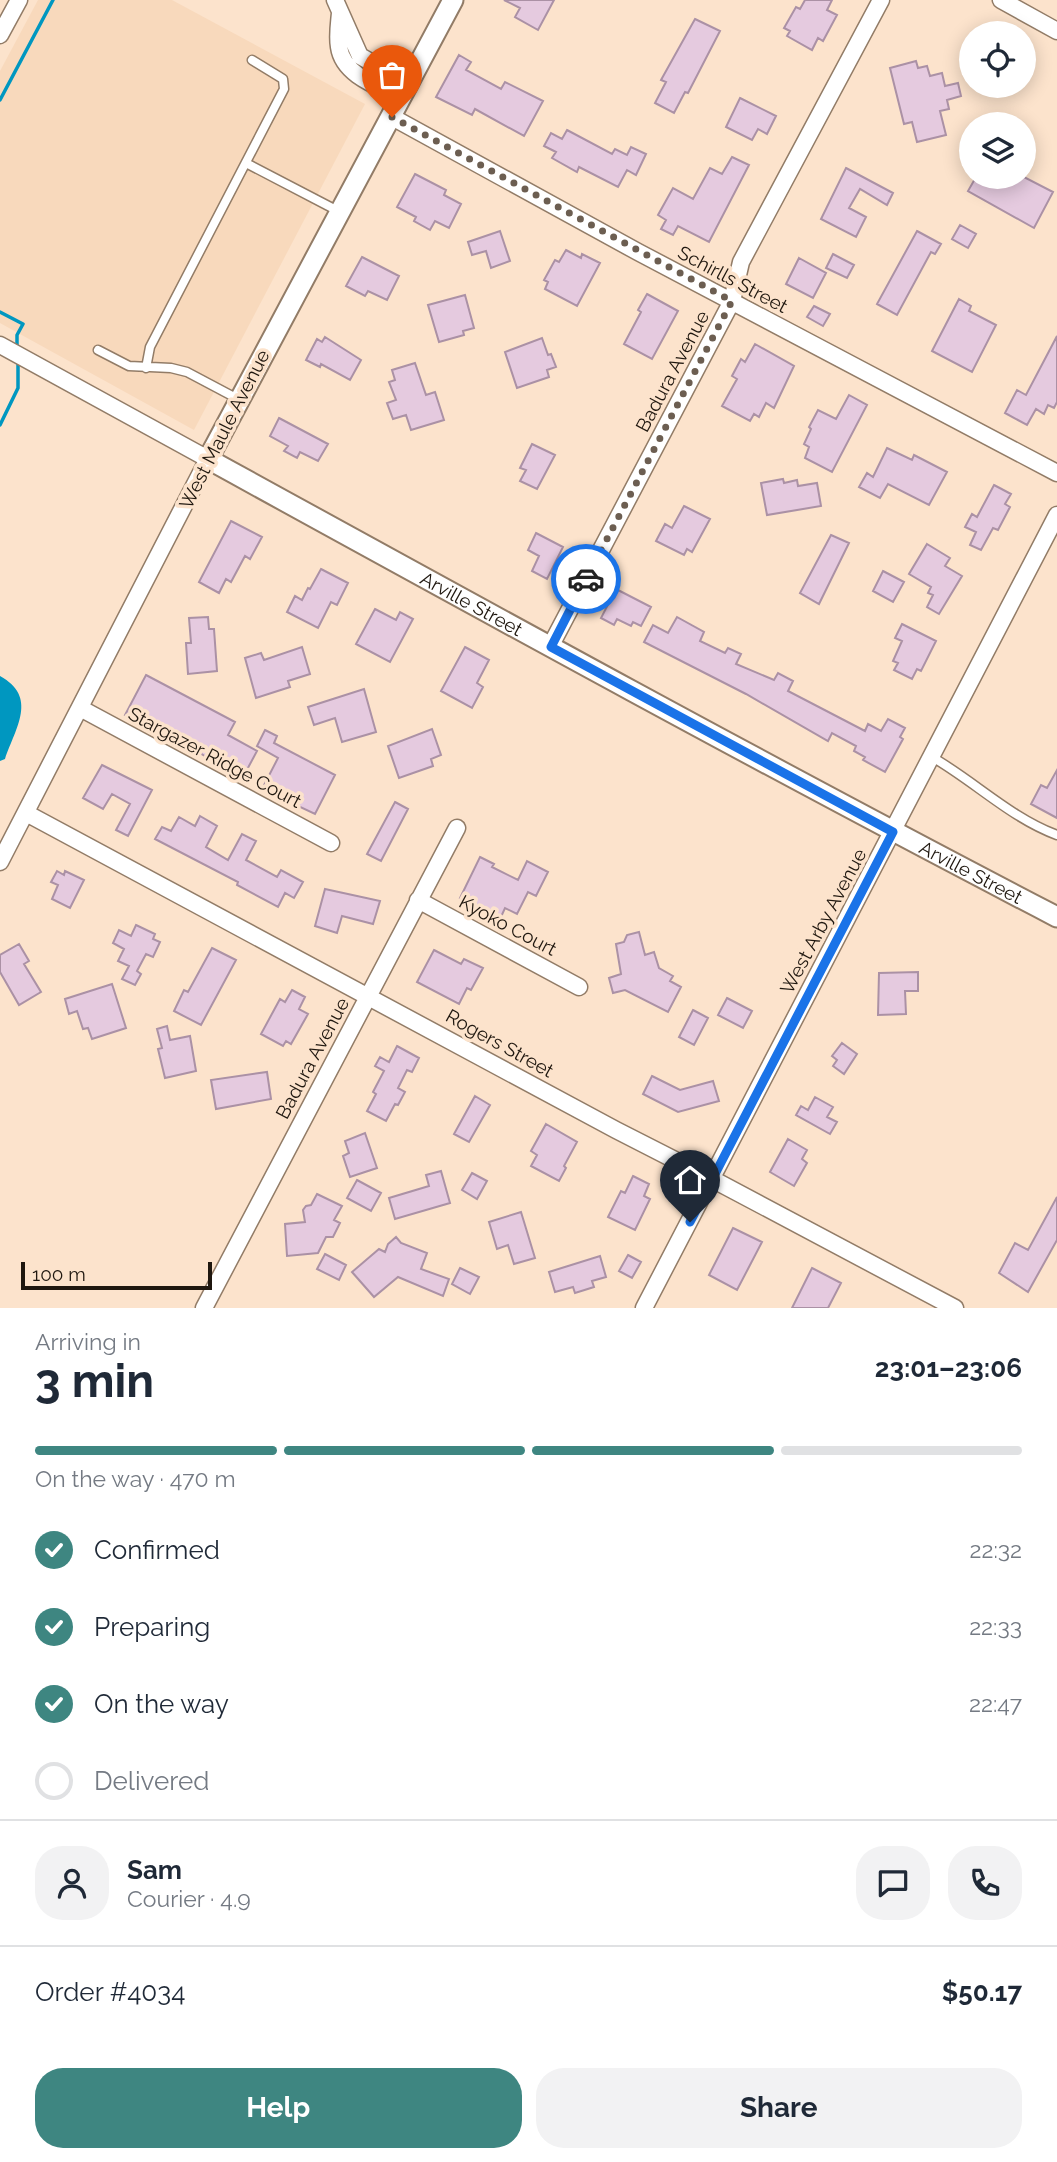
<!DOCTYPE html>
<meta charset="utf-8">
<style>
:root{--surface:#fff;--page:#f2f2f3;--text:#1f2937;--muted:#747a83;--line:#e0e1e3;--accent:#3e8681}
body{margin:0;font-family:Raleway,sans-serif;background:var(--page);color:var(--text);height:100vh;display:flex;flex-direction:column;font-size:26px;white-space:nowrap}
*{box-sizing:border-box;margin:0}
p{font-size:23px;color:var(--muted)}
.icon{flex:none;width:38px;height:38px;fill:none;stroke:currentColor;stroke-width:2;stroke-linecap:round;stroke-linejoin:round}
.map{position:relative;height:1308px;overflow:hidden}
.side{display:flex;flex-direction:column;background:var(--surface);flex:1}
.side>*{flex:none}
.tools{position:absolute;left:959px;top:21px;display:grid;gap:14px}
.tools a{display:grid;place-items:center;width:77px;height:77px;border-radius:50%;background:var(--surface);box-shadow:0 4px 18px #0003;font-size:35px}
.scale{position:absolute;left:21px;bottom:18px;width:191px;box-sizing:border-box;padding-left:7px;border:4px solid #1f170f;border-top:0;font-size:19px;line-height:24px;white-space:nowrap;color:#1f170f;-webkit-text-stroke:5px #fce3cc;paint-order:stroke}
.pin{position:absolute;display:grid;place-items:center;width:60px;height:60px;color:#fff;margin:-72px -30px;border-radius:50% 50% 50% 0;rotate:-45deg;box-shadow:0 0 7px #0007}
.pin .icon{rotate:45deg}
.courier{position:absolute;display:grid;place-items:center;width:70px;height:70px;margin:-35px;border:5px solid #1a73e8;border-radius:50%;background:#fff;color:#222;box-shadow:0 2px 9px #0007}
.head em{font-style:normal;font-weight:700}
.head div{display:flex;flex-direction:column-reverse}
.head{display:flex;align-items:center;justify-content:space-between;height:119px;padding:0 35px}
h1{font-size:46px;font-weight:700;line-height:52px}
.bar{display:grid;grid-template-columns:repeat(4,1fr);gap:10px 7px;align-content:center;height:84px;padding:0 35px}
.bar i{height:9px;border-radius:5px;background:var(--line)}
.bar .selected{background:var(--accent)}
.bar p{grid-column:span 4}
.line{display:flex;align-items:center;gap:18px;padding:0 35px;border-top:2px solid var(--line)}
.line div{flex:1}
.round{display:grid;place-items:center;flex:none;width:74px;height:74px;border-radius:28px;background:var(--page)}
ol{padding:0 35px;list-style:none}
li{display:flex;align-items:center;gap:21px;height:77px}
li p{margin-inline-start:auto}
li .icon{padding:7px;border-radius:50%;background:var(--accent);color:#fff;stroke-width:4}
li:last-child{color:var(--muted)}
li i{width:38px;height:38px;border:4px solid var(--line);border-radius:50%}
.button{display:flex;gap:14px;margin-top:auto;padding:14px 35px}
.button a{flex:1;height:80px;border-radius:28px;background:var(--accent);color:#fff;font-size:28px;font-weight:700;line-height:80px;text-align:center}
.button a+a{background:var(--page);color:var(--text)}
.map>svg:first-child{display:block}
</style>
<div class="map">
<svg width="1057" height="1308" viewBox="0 0 1057 1308">
<rect width="100%" height="100%" fill="#fce3cc"/>
<path fill="#f8d9bc" d="M 38,0 L 172,0 L 365,104 L 194,430 L 0,323 L 0,71 Z"/>
<path fill="#0097c0" d="M 0,676 C 38,697 16,727 5,759 L 0,761 Z"/>
<g fill="none" stroke-linecap="round" stroke-linejoin="round">
<path stroke="#0097c0" stroke-width="3.5" d="M 0,100 L 53,0
M 0,312 L 23,324 L 17,335 L 17,350
M 0,425 L 18,388 L 18,361"/>
</g>
<path fill="#e5cadf" stroke="#ab91a5" stroke-width="2" d="M 504,0 L 554,0 L 538,30 L 515,17 L 520,8 Z
M 805,0 L 832,0 L 827,10 L 837,15 L 823,41 L 818,38 L 812,50 L 787,36 L 790,31 L 784,28 L 796,7 L 800,9 Z
M 695,19 L 720,31 L 688,93 L 685,92 L 674,113 L 655,103 L 666,82 L 661,80 Z
M 459,55 L 471,62 L 466,70 L 501,89 L 505,82 L 543,101 L 524,136 L 475,109 L 472,115 L 436,97 Z
M 916,61 L 918,68 L 927,66 L 930,76 L 942,73 L 945,86 L 958,83 L 961,96 L 947,100 L 949,109 L 940,111 L 946,135 L 917,142 L 912,122 L 904,124 L 890,68 Z
M 740,98 L 776,116 L 767,134 L 758,129 L 752,140 L 726,127 Z
M 567,130 L 612,154 L 615,149 L 627,155 L 631,147 L 646,154 L 636,175 L 627,170 L 618,187 L 579,167 L 577,172 L 552,158 L 556,152 L 544,146 L 551,133 L 562,139 Z
M 732,157 L 749,165 L 709,242 L 678,226 L 673,235 L 661,229 L 666,220 L 658,215 L 673,188 L 693,199 L 710,168 L 722,174 Z
M 846,168 L 893,193 L 887,205 L 860,189 L 849,208 L 866,217 L 856,237 L 821,219 Z
M 415,174 L 446,190 L 444,195 L 461,204 L 449,228 L 435,221 L 430,230 L 414,221 L 416,217 L 397,207 Z
M 976,177 L 1024,177 L 1053,192 L 1034,228 L 968,191 Z
M 960,225 L 976,234 L 968,248 L 952,239 Z
M 500,231 L 510,261 L 491,268 L 486,251 L 472,255 L 468,242 Z
M 917,231 L 941,244 L 935,254 L 931,252 L 897,315 L 877,304 Z
M 566,250 L 581,258 L 582,254 L 600,263 L 577,306 L 545,289 L 548,282 L 544,280 L 555,260 L 559,262 Z
M 833,254 L 854,265 L 847,278 L 826,268 Z
M 362,257 L 399,276 L 387,300 L 368,291 L 365,296 L 346,286 Z
M 799,258 L 826,273 L 813,298 L 786,284 Z
M 647,294 L 678,311 L 652,359 L 624,344 L 641,312 L 638,310 Z
M 465,295 L 474,328 L 463,331 L 464,335 L 439,342 L 428,305 Z
M 959,299 L 971,306 L 969,311 L 996,325 L 972,372 L 932,351 Z
M 814,306 L 830,314 L 823,326 L 807,317 Z
M 1057,336 L 1057,402 L 1054,408 L 1048,405 L 1044,414 L 1036,409 L 1027,425 L 1005,413 L 1017,390 L 1026,395 Z
M 325,337 L 361,360 L 350,380 L 321,364 L 320,367 L 306,360 L 317,339 L 322,342 Z
M 542,338 L 548,355 L 551,354 L 556,367 L 547,370 L 549,377 L 517,388 L 505,352 Z
M 755,344 L 794,366 L 774,408 L 766,403 L 759,417 L 754,414 L 750,421 L 722,406 L 737,379 L 732,376 L 741,359 L 745,362 Z
M 415,363 L 426,395 L 435,392 L 444,420 L 411,430 L 406,415 L 393,419 L 387,403 L 396,400 L 389,382 L 395,380 L 392,370 Z
M 849,395 L 867,405 L 832,472 L 805,458 L 809,447 L 804,444 L 811,429 L 809,427 L 818,410 L 836,419 Z
M 279,418 L 328,444 L 318,461 L 300,452 L 297,458 L 284,451 L 288,446 L 270,436 Z
M 532,444 L 555,455 L 537,489 L 520,481 L 526,470 L 520,468 Z
M 887,448 L 912,460 L 914,455 L 947,472 L 929,505 L 888,484 L 880,498 L 859,487 L 867,473 L 873,477 Z
M 783,479 L 784,483 L 797,480 L 798,486 L 817,483 L 821,506 L 767,515 L 761,483 Z
M 994,485 L 1011,494 L 1005,504 L 1010,507 L 998,530 L 993,528 L 981,550 L 970,545 L 976,532 L 965,527 L 972,514 L 977,517 Z
M 684,506 L 710,519 L 692,552 L 687,549 L 684,555 L 656,541 L 665,524 L 672,528 Z
M 231,521 L 262,537 L 250,559 L 245,556 L 231,582 L 226,579 L 219,593 L 199,582 Z
M 536,533 L 563,547 L 547,579 L 532,571 L 539,556 L 528,550 Z
M 831,535 L 849,543 L 819,604 L 800,593 Z
M 927,544 L 950,558 L 945,566 L 962,576 L 939,614 L 927,607 L 933,595 L 928,593 L 931,587 L 909,574 Z
M 321,569 L 348,583 L 337,605 L 331,602 L 318,628 L 287,612 L 295,596 L 302,600 L 308,588 L 310,589 Z
M 883,571 L 904,582 L 893,602 L 873,591 Z
M 616,589 L 651,607 L 641,626 L 633,622 L 631,626 L 617,619 L 614,625 L 601,618 Z
M 375,609 L 396,620 L 400,612 L 413,619 L 390,662 L 356,644 Z
M 208,617 L 209,629 L 214,629 L 217,671 L 188,674 L 186,643 L 191,643 L 189,618 Z
M 677,617 L 704,632 L 700,641 L 725,653 L 728,648 L 741,654 L 736,664 L 774,680 L 778,673 L 793,681 L 788,691 L 865,731 L 868,724 L 881,731 L 888,719 L 905,728 L 900,737 L 903,739 L 885,772 L 863,760 L 865,757 L 854,751 L 856,746 L 832,733 L 828,741 L 746,694 L 644,642 L 653,625 L 668,633 Z
M 902,624 L 936,641 L 921,671 L 917,669 L 912,679 L 894,670 L 898,663 L 893,661 L 902,641 L 895,638 Z
M 302,647 L 310,674 L 288,681 L 290,687 L 256,698 L 245,658 L 261,653 L 264,660 Z
M 465,647 L 489,660 L 477,683 L 483,687 L 472,708 L 441,691 Z
M 146,675 L 235,722 L 228,735 L 257,751 L 242,779 L 212,764 L 214,762 L 189,746 L 125,715 Z
M 364,689 L 376,732 L 342,742 L 335,718 L 314,725 L 308,707 Z
M 432,729 L 441,755 L 431,759 L 433,766 L 399,778 L 388,746 Z
M 265,730 L 277,736 L 274,743 L 335,775 L 315,814 L 262,789 L 278,758 L 257,746 Z
M 102,765 L 152,790 L 128,836 L 116,830 L 130,804 L 112,794 L 103,809 L 83,798 Z
M 1057,770 L 1057,818 L 1031,804 L 1041,785 L 1047,788 Z
M 395,802 L 408,809 L 381,861 L 367,854 Z
M 200,816 L 217,826 L 206,847 L 228,860 L 242,834 L 256,841 L 246,860 L 277,877 L 281,870 L 303,882 L 294,898 L 285,893 L 278,907 L 237,885 L 238,882 L 155,839 L 162,827 L 171,831 L 179,817 L 195,826 Z
M 480,857 L 494,864 L 492,867 L 518,880 L 527,861 L 548,872 L 536,896 L 528,892 L 517,914 L 505,908 L 500,919 L 460,898 Z
M 57,871 L 64,875 L 65,871 L 84,880 L 70,908 L 52,899 L 58,885 L 51,882 Z
M 325,889 L 380,901 L 373,924 L 342,916 L 337,933 L 315,926 Z
M 136,925 L 155,934 L 153,939 L 160,942 L 153,957 L 146,954 L 137,971 L 141,974 L 135,985 L 122,979 L 129,966 L 118,961 L 124,949 L 113,943 L 119,930 L 131,936 Z
M 639,932 L 645,955 L 654,952 L 659,968 L 673,976 L 670,981 L 681,987 L 668,1012 L 625,990 L 613,993 L 609,978 L 621,974 L 616,944 L 624,942 L 627,935 Z
M 19,944 L 29,961 L 24,964 L 41,992 L 19,1005 L 0,972 L 0,955 Z
M 212,948 L 236,960 L 201,1025 L 174,1011 L 184,990 L 188,992 Z
M 434,950 L 461,964 L 464,959 L 483,968 L 471,990 L 467,988 L 459,1004 L 417,982 Z
M 918,972 L 918,991 L 905,991 L 906,1014 L 878,1015 L 879,973 Z
M 112,984 L 126,1028 L 92,1039 L 88,1028 L 83,1029 L 77,1011 L 69,1014 L 65,999 Z
M 292,990 L 305,997 L 299,1009 L 308,1014 L 291,1044 L 286,1041 L 283,1046 L 261,1034 L 280,999 L 285,1002 Z
M 727,998 L 752,1011 L 743,1028 L 718,1015 Z
M 693,1010 L 708,1018 L 694,1045 L 679,1037 Z
M 167,1026 L 170,1040 L 190,1036 L 196,1071 L 165,1078 L 158,1049 L 162,1048 L 157,1029 Z
M 842,1043 L 857,1054 L 844,1074 L 833,1066 L 837,1060 L 832,1056 Z
M 397,1046 L 419,1058 L 412,1072 L 407,1070 L 398,1088 L 405,1092 L 398,1105 L 395,1104 L 386,1121 L 367,1111 L 376,1094 L 373,1092 L 384,1071 L 375,1066 L 380,1057 L 389,1062 Z
M 267,1072 L 271,1099 L 216,1109 L 211,1080 Z
M 652,1076 L 680,1090 L 713,1081 L 719,1101 L 678,1112 L 643,1094 Z
M 475,1096 L 490,1105 L 469,1142 L 454,1134 Z
M 815,1097 L 833,1107 L 827,1117 L 837,1122 L 830,1134 L 796,1115 L 801,1106 L 808,1110 Z
M 546,1124 L 577,1142 L 564,1166 L 566,1168 L 559,1181 L 531,1166 L 537,1155 L 531,1151 Z
M 365,1133 L 377,1168 L 350,1177 L 343,1156 L 349,1153 L 345,1141 Z
M 788,1139 L 807,1150 L 802,1159 L 807,1163 L 794,1186 L 770,1172 Z
M 441,1171 L 450,1203 L 395,1219 L 389,1198 L 429,1186 L 426,1175 Z
M 472,1173 L 487,1181 L 477,1199 L 462,1190 Z
M 633,1176 L 649,1184 L 644,1196 L 650,1199 L 635,1230 L 608,1217 L 621,1191 L 625,1193 Z
M 357,1180 L 381,1193 L 371,1211 L 347,1198 Z
M 317,1194 L 342,1206 L 334,1220 L 340,1223 L 333,1237 L 326,1237 L 318,1253 L 287,1256 L 285,1224 L 305,1222 L 303,1210 L 306,1206 L 311,1205 Z
M 1057,1197 L 1057,1240 L 1028,1292 L 999,1273 L 1015,1243 L 1028,1250 Z
M 521,1212 L 535,1258 L 514,1264 L 508,1245 L 497,1249 L 489,1222 Z
M 733,1228 L 762,1242 L 737,1290 L 709,1275 Z
M 396,1237 L 401,1243 L 427,1253 L 421,1269 L 449,1279 L 443,1296 L 398,1277 L 374,1297 L 352,1272 L 379,1249 L 385,1252 L 388,1244 Z
M 325,1254 L 346,1265 L 339,1280 L 317,1269 Z
M 628,1255 L 641,1262 L 632,1278 L 619,1271 Z
M 600,1256 L 606,1277 L 592,1281 L 594,1287 L 575,1293 L 573,1287 L 555,1292 L 549,1272 Z
M 460,1268 L 479,1277 L 470,1294 L 452,1284 Z
M 812,1268 L 841,1283 L 828,1308 L 792,1308 Z"/>
<g fill="none" stroke-linecap="round" stroke-linejoin="round">
<defs>
<path id="service" d="M 246,163 L 340,212
M 98,350 L 129,366 L 171,368 L 187,372 L 238,399
M 146,368 L 150,347 L 284,89 L 283,79 L 252,60
M 932,757 C 974,781 1011,818 1057,835"/>
<path id="minor" d="M 335,0 L 360,56 L 409,84
M 1001,0 L 1057,31
M 340,13 C 339,24 337,36 339,47 C 343,76 380,87 402,98
M 0,35 L 19,0
M 392,117 L 638,252 L 1057,473
M 0,345 L 208,459 L 0,862
M 550,647 L 732,301 L 741,262 L 881,0
M 80,708 L 331,843
M 26,813 L 616,1130 L 712,1179 L 955,1308
M 418,900 L 579,987
M 204,1308 L 457,828
M 644,1308 L 1057,515"/>
<g id="tertiary">
<path id="s1" d="M 453,0 L 208,459 C 490,614 772,769 1057,917"/>
</g>
</defs>
<use href="#service" stroke="#927c67" stroke-width="11"/>
<use href="#minor" stroke="#927c67" stroke-width="19"/>
<use href="#tertiary" stroke="#927c67" stroke-width="23"/>
<use href="#service" stroke="#fff" stroke-width="8"/>
<use href="#minor" stroke="#fff" stroke-width="16"/>
<use href="#tertiary" stroke="#fff" stroke-width="19"/>
</g>
<g fill="none" stroke-linecap="round" stroke-linejoin="round">
<path stroke="#6c5e51" stroke-width="7" stroke-dasharray="0 12.6" d="M 392,117 L 732,301 L 586,579"/>
<path stroke="#1a73e8" stroke-width="9" d="M 586,579 L 551,647 L 893,832 L 690,1222"/>
</g>
<g text-anchor="middle" dominant-baseline="central" stroke-width="7" stroke-linejoin="round" paint-order="stroke">
<g font-size="19" fill="#1f170f" stroke="#fce3cc">
<text transform="translate(733 279) rotate(28)">Schirlls Street</text>
<text transform="translate(672 371) rotate(-62)">Badura Avenue</text>
<text transform="translate(224 429) rotate(-63)">West Maule Avenue</text>
<text stroke="none"><textPath href="#s1" startOffset="821">Arville Street</textPath></text>
<text transform="translate(215 757) rotate(28)">Stargazer Ridge Court</text>
<text stroke="none"><textPath href="#s1" startOffset="1388">Arville Street</textPath></text>
<text transform="translate(823 921) rotate(-62)">West Arby Avenue</text>
<text transform="translate(508 925) rotate(28)">Kyoko Court</text>
<text transform="translate(500 1043) rotate(29)">Rogers Street</text>
<text transform="translate(312 1058) rotate(-62)">Badura Avenue</text>
</g>
</g>
</svg>
<div class="tools">
<a><svg class="icon" aria-label="locate" viewBox="0 0 24 24"><circle cx="12" cy="12" r="6"/><path d="M12 2v4M12 18v4M2 12h4M18 12h4"/></svg></a>
<a><svg class="icon" aria-label="layers" viewBox="0 0 24 24"><path d="M12 4l9 5-9 5-9-5zM3 14l9 5 9-5"/></svg></a>
</div>
<div class="scale">100 m</div>
<div class="pin" style="left:392px;top:117px;background:#ea580c"><svg class="icon" aria-label="bag" viewBox="0 0 24 24"><path d="M5 8h14l-1 12H6zM9 8a3 3 0 0 1 6 0"/></svg></div>
<div class="pin" style="left:690px;top:1222px;background:#1f2937"><svg class="icon" aria-label="home" viewBox="0 0 24 24"><path d="M3 11l9-7 9 7M6 9v11h12V9"/></svg></div>
<div class="courier" style="left:586px;top:579px"><svg class="icon" aria-label="car" viewBox="0 0 24 24"><path d="M5 17H2v-5l4-1 3-4h7l3 4 3 1v5h-3M9 17h6M6 11h13"/><circle cx="7" cy="17" r="2"/><circle cx="17" cy="17" r="2"/></svg></div>
</div>
<section class="side">
<div class="head"><div><h1>3 min</h1><p>Arriving in</p></div><em>23:01–23:06</em></div>
<div class="bar"><i class="selected"></i><i class="selected"></i><i class="selected"></i><i></i><p>On the way · 470 m</p></div>
<ol>
<li><svg class="icon" aria-label="check" viewBox="0 0 24 24"><path d="M5 12l5 5 9-10"/></svg>Confirmed<p>22:32</p></li>
<li><svg class="icon" aria-label="check" viewBox="0 0 24 24"><path d="M5 12l5 5 9-10"/></svg>Preparing<p>22:33</p></li>
<li><svg class="icon" aria-label="check" viewBox="0 0 24 24"><path d="M5 12l5 5 9-10"/></svg>On the way<p>22:47</p></li>
<li><i></i>Delivered</li>
</ol>
<div class="line" style="height:126px"><a class="round"><svg class="icon" aria-label="person" viewBox="0 0 24 24"><circle cx="12" cy="8" r="4"/><path d="M4 21q1-7 8-7t8 7"/></svg></a><div><b>Sam</b><p>Courier · 4.9</p></div><a class="round"><svg class="icon" aria-label="chat" viewBox="0 0 24 24"><path d="M4 5h16v11H9l-5 4z"/></svg></a><a class="round"><svg class="icon" aria-label="phone" viewBox="0 0 24 24"><path d="M5 4h4l2 5-3 2q2 4 5 5l2-3 5 2v4C11 20 4 13 5 4z"/></svg></a></div>
<div class="line" style="height:91px"><div>Order #4034</div><b>$50.17</b></div>
<div class="button"><a>Help</a><a>Share</a></div>
</section>
